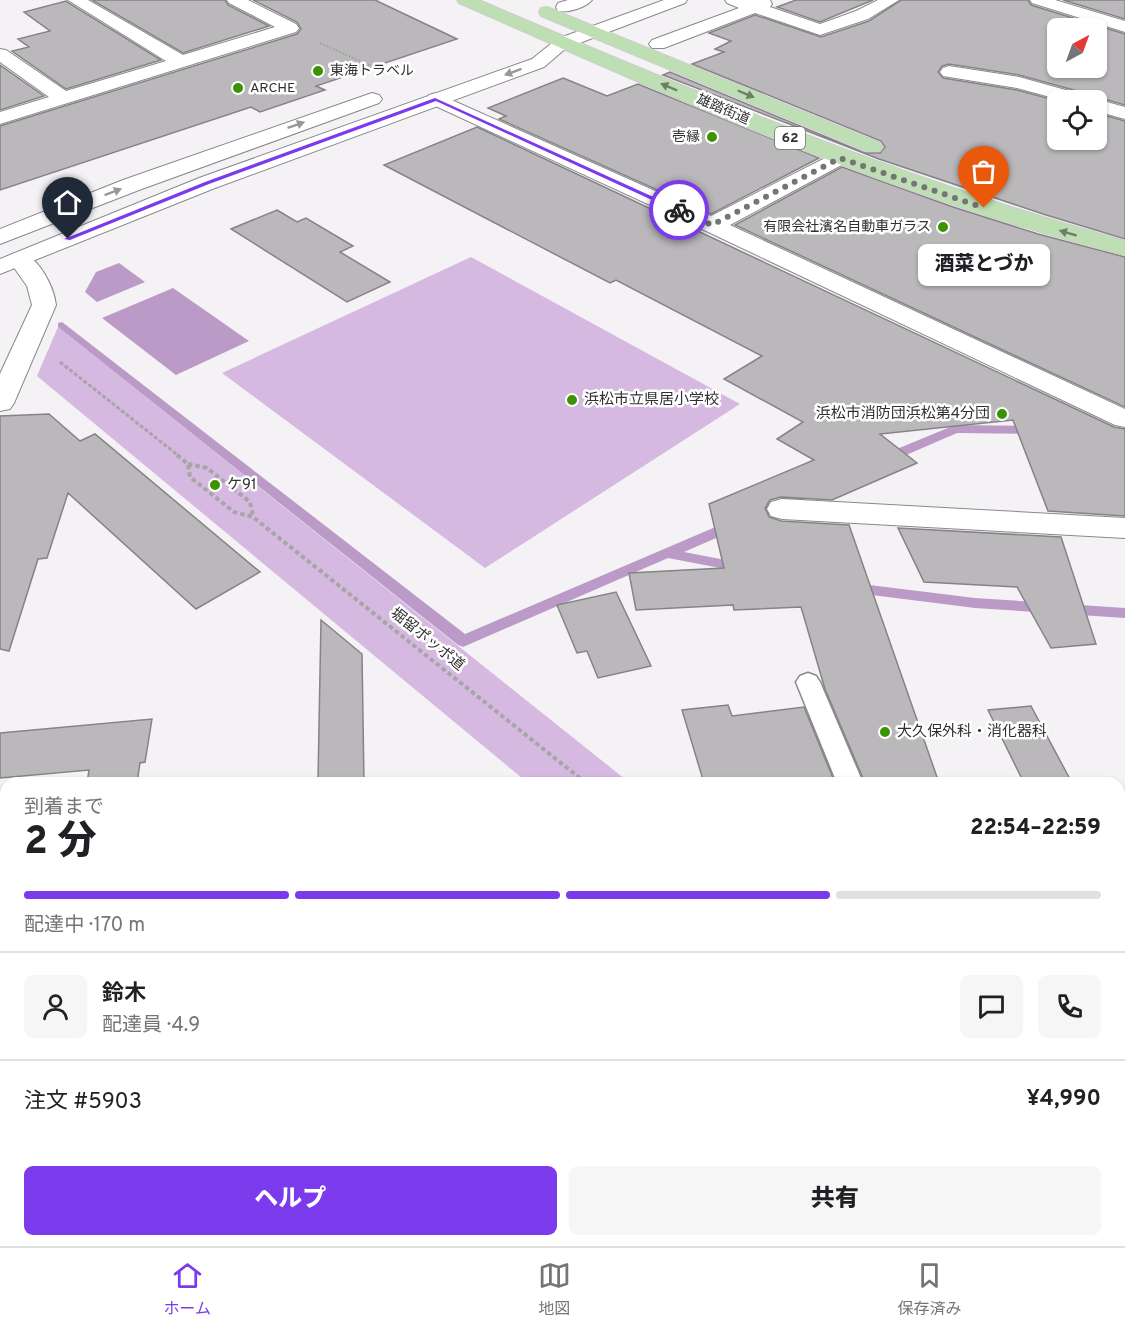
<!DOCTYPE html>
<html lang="ja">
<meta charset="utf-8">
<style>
:root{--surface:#fff;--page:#f6f6f6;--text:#202124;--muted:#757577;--line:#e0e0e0;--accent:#7c3aed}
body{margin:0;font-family:Overpass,"Noto Sans JP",sans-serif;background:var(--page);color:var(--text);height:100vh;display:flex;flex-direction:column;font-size:22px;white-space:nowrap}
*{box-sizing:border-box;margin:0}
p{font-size:20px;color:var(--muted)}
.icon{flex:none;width:33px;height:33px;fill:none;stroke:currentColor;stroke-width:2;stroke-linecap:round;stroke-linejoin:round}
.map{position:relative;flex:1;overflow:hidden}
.side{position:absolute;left:0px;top:777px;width:1125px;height:470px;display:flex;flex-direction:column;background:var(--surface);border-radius:18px 18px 0 0;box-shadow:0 2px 4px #0004}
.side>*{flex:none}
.needle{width:39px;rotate:41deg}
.fabs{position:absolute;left:1047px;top:18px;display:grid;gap:12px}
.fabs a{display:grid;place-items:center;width:60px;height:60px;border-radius:9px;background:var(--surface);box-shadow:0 2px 4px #0004;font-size:30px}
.pin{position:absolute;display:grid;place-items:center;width:51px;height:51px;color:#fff;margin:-62px -26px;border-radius:50% 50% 50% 0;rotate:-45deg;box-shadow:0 0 6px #0007}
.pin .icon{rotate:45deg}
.courier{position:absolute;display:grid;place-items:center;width:60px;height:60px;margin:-30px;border:4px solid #7c3aed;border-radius:50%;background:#fff;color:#222;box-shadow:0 2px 8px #0007}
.bubble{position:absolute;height:42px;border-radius:9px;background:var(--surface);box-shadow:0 2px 4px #0004;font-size:20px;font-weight:800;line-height:42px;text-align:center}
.headline em{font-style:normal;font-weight:800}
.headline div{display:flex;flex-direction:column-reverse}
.headline{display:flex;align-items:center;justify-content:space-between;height:102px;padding:0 24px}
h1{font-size:39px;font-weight:800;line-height:45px}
.bar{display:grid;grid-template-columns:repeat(4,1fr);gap:9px 6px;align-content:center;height:72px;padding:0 24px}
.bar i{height:8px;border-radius:4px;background:var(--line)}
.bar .selected{background:var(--accent)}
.bar p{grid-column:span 4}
.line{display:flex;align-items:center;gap:15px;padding:0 24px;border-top:2px solid var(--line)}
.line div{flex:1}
.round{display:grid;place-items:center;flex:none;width:63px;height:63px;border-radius:9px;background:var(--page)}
.action{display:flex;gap:12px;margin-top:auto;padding:12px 24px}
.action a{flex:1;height:69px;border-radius:9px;background:var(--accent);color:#fff;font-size:24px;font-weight:800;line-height:69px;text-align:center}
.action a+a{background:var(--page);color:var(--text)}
.tabs{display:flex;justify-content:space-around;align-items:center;height:84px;border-top:2px solid var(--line);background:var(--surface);font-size:16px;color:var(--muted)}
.tabs a{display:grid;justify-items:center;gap:3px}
.tabs .selected{color:var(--accent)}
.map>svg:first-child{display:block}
</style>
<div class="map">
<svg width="1125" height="1246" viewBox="0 0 1125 1246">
<rect width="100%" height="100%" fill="#f4f2f5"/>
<path fill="#d5b9e1" d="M 471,257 L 740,404 L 485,568 L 222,373 Z
M 58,327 L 630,783 L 528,783 L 37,376 Z
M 1119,1094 L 1125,1097 L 1125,1195 L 1119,1191 Z"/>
<path fill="#bb9ac8" d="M 119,263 L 145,282 L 97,302 L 85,292 L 96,272 Z
M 173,288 L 249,341 L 176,375 L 102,318 Z"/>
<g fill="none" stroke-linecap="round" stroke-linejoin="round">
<path fill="#bb9ac8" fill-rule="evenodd" d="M 62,322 L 465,634 L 809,487 L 814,486 L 821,490 L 819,493 L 684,552 L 746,564 L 748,567 L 746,570 L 741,572 L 668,558 L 463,647 L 458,645 L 58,327 L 58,323 Z
M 955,425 L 1035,426 L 1041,430 L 1035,434 L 957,433 L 890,462 L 885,463 L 878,459 L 880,456 Z
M 853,583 L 975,598 L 1125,608 L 1125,618 L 975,608 L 848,592 L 846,588 L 848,584 Z"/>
</g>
<path fill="#bab8bb" stroke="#858386" stroke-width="1.5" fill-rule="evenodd" d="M 92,0 L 225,0 L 228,5 L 269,26 L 183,53 Z
M 253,0 L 375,0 L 457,39 L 316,86 L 325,90 L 260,112 L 251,107 L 0,190 L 0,126 L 297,34 L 301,29 L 297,22 Z
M 796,0 L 873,0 L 820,22 L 777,7 Z
M 901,0 L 1028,0 L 1031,5 L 1125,34 L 1125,105 L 1097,97 L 1091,98 L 1088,94 L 1019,75 L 949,64 L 942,66 L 938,72 L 943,78 L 1017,90 L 1058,101 L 1058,140 L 1096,140 L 1096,113 L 1125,121 L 1125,239 L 1043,214 L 879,159 L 663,75 L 670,72 L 865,153 L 880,153 L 885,147 L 881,141 L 692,64 L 724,52 L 715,49 L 731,41 L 709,33 L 755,15 L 821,37 L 869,21 ZM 1058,28 L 1096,28 L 1096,68 L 1058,68 Z
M 1063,0 L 1125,0 L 1125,19 Z
M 66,1 L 67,2 L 161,60 L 66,89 L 12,51 L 29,47 L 18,39 L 50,31 L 24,12 Z
M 0,65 L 44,96 L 0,110 Z
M 563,78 L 607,96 L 638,84 L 819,158 L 711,214 L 499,119 L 506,116 L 488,108 Z
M 477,127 L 1114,427 L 1125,429 L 1125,516 L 1048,511 L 1013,420 L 880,434 L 917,463 L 832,500 L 781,497 L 770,500 L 765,508 L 769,517 L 781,521 L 849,525 L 938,780 L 865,783 L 825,689 L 801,607 L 734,610 L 733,605 L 636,610 L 629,573 L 724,568 L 709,504 L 814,460 L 777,439 L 803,422 L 724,379 L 762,356 L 616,280 L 610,283 L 384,165 Z
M 842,167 L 953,207 L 1038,234 L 1125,257 L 1125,407 L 735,225 Z
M 277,210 L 297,222 L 306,218 L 353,246 L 340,252 L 390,282 L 347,302 L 231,229 Z
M 49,414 L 80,441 L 95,434 L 260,572 L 196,609 L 68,493 L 47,558 L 38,559 L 9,651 L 0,649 L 0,416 Z
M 898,528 L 1061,537 L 1096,644 L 1051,648 L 1017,587 L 924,582 Z
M 616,592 L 651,666 L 598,678 L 587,651 L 577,653 L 557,605 Z
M 321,620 L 362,654 L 364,783 L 326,783 L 326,779 L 318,780 Z
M 728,705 L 732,716 L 804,707 L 835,783 L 704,783 L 682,710 Z
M 1031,706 L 1072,783 L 1024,783 L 988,710 Z
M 152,719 L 145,762 L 140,763 L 137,783 L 87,783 L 89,770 L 0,778 L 0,733 Z"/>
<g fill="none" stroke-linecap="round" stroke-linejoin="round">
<defs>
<path id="lane" d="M 808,673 L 816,676 L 820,682 L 863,783 L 837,783 L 796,682 L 800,676 Z"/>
<path id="street" d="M 68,0 L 88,0 L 183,55 L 275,27 L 229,3 L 227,0 L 248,0 L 296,24 L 299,28 L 296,32 L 0,124 L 0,112 L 49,97 L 0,62 L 0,49 L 6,50 L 66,91 L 166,61 Z
M 568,0 L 592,0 C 585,8 568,13 558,11 L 556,7 L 558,3 Z
M 664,0 L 687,0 L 685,3 L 569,47 L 557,47 L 554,43 L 557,39 Z
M 725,0 L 770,0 L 772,4 L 770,7 L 820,24 L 856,11 L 878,0 L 899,0 L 868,19 L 820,35 L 755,13 L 664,48 L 652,48 L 649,44 L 652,40 L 739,8 L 727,3 Z
M 1030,0 L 1055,0 L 1125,21 L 1125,32 L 1032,3 Z
M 949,66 L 1019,77 L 1087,96 L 1090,100 L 1061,100 L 1017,88 L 943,76 L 940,72 L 943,68 Z
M 436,93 L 711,216 L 833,154 L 840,152 L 847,154 L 850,158 L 847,162 L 730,225 L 1125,409 L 1125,427 L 1115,425 L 704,230 L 429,103 L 426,99 L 429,95 Z
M 1096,99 L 1125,107 L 1125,119 L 1096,111 L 1096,100 L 1091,100 Z
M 20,252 C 39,257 54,287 56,305 L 14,403 L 10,409 L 0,411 L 0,374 L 32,305 L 27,286 L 8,259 L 12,254 Z
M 782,499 L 1125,518 L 1125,538 L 782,519 L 771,516 L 767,509 L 771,502 Z
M 1002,1240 L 1055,1240 L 1058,1246 L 1004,1246 Z"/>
<path id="secondary" d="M 563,38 L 569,39 L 572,43 L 544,67 L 215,188 L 0,274 L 0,259 L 199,178 L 532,59 L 557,39 Z
M 372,93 L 379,95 L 382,99 L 379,103 L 139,190 L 0,244 L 0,229 L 123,180 Z
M 1125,801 L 1125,833 L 1119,834 L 1119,802 Z
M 6,950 L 6,988 L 0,989 L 0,951 Z"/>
<path id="primary" d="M 457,0 L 479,0 C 691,91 902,179 1125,241 L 1125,255 C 894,198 676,99 459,3 Z
M 547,7 L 880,143 L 883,147 L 880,151 L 866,151 L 541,16 L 539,12 L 541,8 Z"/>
</defs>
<use href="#lane" stroke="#8a888b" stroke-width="3"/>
<use href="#street" stroke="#8a888b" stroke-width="2"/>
<use href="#secondary" stroke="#8a888b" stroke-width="2"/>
<use href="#primary" stroke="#cecdce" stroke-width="2"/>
<path stroke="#a7a5a8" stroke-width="2" stroke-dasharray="2 1.5" stroke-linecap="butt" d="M 320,43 L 371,66"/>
<path stroke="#a7a5a8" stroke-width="3" stroke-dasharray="4 2" stroke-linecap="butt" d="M 60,362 L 179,456"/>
<path stroke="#a7a5a8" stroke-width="4" stroke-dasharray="4.5 3" stroke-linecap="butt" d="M 177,455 L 188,464 L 190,477 L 234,512 L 253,517 L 586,783
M 188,464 L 207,468 L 250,502 L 253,516"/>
<path stroke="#a7a5a8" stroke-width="5" stroke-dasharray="6 4" stroke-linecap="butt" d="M 1119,1141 L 1125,1145"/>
<use href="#lane" fill="#fff" fill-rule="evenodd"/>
<use href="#street" fill="#fff" fill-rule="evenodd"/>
<use href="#secondary" fill="#fff" fill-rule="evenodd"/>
<use href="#primary" fill="#bedfb3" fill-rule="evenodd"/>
</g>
<defs><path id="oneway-solid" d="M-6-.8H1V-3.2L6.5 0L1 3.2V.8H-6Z" transform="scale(1.5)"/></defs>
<g fill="#989898">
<use href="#oneway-solid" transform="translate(513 72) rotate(160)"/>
<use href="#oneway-solid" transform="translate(296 125) rotate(-19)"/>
<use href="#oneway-solid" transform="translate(113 192) rotate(-21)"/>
</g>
<g fill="#707f6c">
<use href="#oneway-solid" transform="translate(669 87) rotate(-157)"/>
<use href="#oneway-solid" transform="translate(746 94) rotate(23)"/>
<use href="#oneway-solid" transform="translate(1068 233) rotate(-164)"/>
</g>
<path fill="#7c3aed" d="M 435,98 L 682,210 L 676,211 L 436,101 L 209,184 L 70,240 L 64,239 L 205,182 Z"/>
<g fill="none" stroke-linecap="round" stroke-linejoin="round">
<path stroke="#757476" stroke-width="6" stroke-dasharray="0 10.8" d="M 679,210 L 712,225 L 840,158 L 984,208"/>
</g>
<g fill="#3c9300" stroke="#fff" stroke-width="2">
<circle cx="318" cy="71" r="6"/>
<circle cx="238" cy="88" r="6"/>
<circle cx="712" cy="137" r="6"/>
<circle cx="943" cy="227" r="6"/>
<circle cx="572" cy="400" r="6"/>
<circle cx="1002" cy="414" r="6"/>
<circle cx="215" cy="485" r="6"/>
<circle cx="885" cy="732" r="6"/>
</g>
<g text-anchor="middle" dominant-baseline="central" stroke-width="5" stroke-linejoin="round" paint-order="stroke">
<g font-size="14" fill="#313031" stroke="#fff" text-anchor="start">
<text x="330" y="71">東海トラベル</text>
<text x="250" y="88">ARCHE</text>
<text x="700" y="137" text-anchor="end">壱縁</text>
<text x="931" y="227" text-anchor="end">有限会社濱名自動車ガラス</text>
</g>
<g font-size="14" fill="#313031" stroke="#fff">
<text transform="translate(723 110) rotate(23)">雄踏街道</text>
</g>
<rect fill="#fff" stroke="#6f6e6f" stroke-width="1.5" x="775" y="127" width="30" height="22" rx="4.5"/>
<g font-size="14" font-weight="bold" fill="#313031">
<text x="790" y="138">62</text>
</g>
<g font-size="15" fill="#313031" stroke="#fff" text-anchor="start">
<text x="584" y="400">浜松市立県居小学校</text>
<text x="990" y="414" text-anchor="end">浜松市消防団浜松第4分団</text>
<text x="227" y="485">ケ91</text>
<text x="897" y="732">大久保外科・消化器科</text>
</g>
<g font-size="15" fill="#313031" stroke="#fff">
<text transform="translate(427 640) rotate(39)">堀留ポッポ道</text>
</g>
</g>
</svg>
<div class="fabs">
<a><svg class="needle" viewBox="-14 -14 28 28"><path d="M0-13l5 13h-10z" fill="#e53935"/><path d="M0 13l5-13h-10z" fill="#757577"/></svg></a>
<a><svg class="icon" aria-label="locate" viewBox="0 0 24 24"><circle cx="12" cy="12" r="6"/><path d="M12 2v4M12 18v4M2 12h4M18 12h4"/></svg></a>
</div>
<div class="pin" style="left:984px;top:208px;background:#ea580c"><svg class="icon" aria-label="bag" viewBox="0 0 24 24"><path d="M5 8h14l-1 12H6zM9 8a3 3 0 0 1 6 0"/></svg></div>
<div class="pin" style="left:68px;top:239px;background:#1f2937"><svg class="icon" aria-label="home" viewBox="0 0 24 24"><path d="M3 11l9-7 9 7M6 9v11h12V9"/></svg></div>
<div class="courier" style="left:679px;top:210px"><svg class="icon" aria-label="bike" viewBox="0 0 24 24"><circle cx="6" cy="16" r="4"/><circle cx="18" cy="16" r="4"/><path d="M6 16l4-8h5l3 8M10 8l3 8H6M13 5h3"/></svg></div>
<div class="bubble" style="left:918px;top:244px;width:132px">酒菜とづか</div>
<section class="side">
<div class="headline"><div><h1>2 分</h1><p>到着まで</p></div><em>22:54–22:59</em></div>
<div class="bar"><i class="selected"></i><i class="selected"></i><i class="selected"></i><i></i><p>配達中 · 170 m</p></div>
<div class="line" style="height:108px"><a class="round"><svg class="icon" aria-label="person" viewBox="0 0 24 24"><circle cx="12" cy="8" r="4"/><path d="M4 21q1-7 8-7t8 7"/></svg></a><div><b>鈴木</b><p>配達員 · 4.9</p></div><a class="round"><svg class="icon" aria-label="chat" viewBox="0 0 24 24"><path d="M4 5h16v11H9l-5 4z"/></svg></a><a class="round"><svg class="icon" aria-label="phone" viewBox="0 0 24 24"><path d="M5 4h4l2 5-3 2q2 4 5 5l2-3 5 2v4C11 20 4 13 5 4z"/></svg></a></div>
<div class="line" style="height:78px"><div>注文 #5903</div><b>¥4,990</b></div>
<div class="action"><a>ヘルプ</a><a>共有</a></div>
</section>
</div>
<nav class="tabs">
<a class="selected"><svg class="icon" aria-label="home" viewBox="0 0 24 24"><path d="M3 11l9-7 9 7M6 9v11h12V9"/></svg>ホーム</a>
<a><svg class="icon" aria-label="map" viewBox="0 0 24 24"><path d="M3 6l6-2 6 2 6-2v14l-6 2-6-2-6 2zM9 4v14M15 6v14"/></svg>地図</a>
<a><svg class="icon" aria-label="saved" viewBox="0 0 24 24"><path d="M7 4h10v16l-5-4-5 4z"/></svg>保存済み</a>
</nav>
